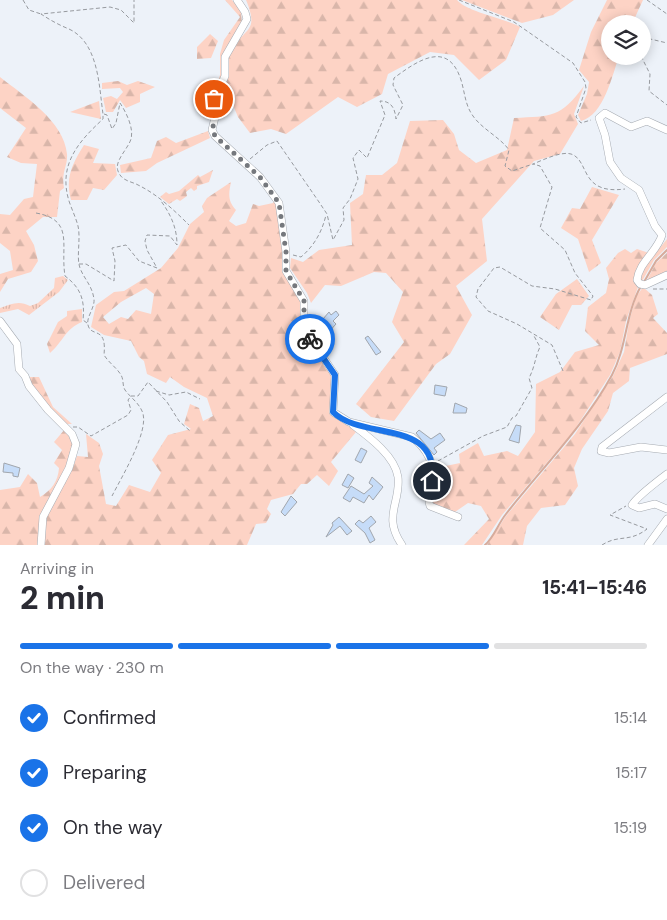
<!DOCTYPE html>
<meta charset="utf-8">
<style>
:root{--surface:#fff;--page:#f2f2f3;--text:#2b2b33;--muted:#7c7c81;--line:#e1e1e2;--accent:#1a73e8}
body{margin:0;font-family:"DM Sans",sans-serif;background:var(--page);color:var(--text);height:100vh;display:flex;flex-direction:column;font-size:19px;white-space:nowrap}
*{box-sizing:border-box;margin:0}
p{font-size:16px;color:var(--muted)}
.icon{flex:none;width:28px;height:28px;fill:none;stroke:currentColor;stroke-width:2;stroke-linecap:round;stroke-linejoin:round}
.map{position:relative;height:545px;overflow:hidden}
.side{display:flex;flex-direction:column;background:var(--surface);flex:1}
.side>*{flex:none}
.controls{position:absolute;left:601px;top:15px;display:grid;gap:10px}
.controls a{display:grid;place-items:center;width:50px;height:50px;border-radius:50%;background:var(--surface);box-shadow:0 2px 12px #0003;font-size:25px}
.pin{position:absolute;display:grid;place-items:center;width:42px;height:42px;color:#fff;margin:-21px;border:2px solid #fff;border-radius:50%;box-shadow:0 1px 5px #0007}
.courier{position:absolute;display:grid;place-items:center;width:50px;height:50px;margin:-25px;border:4px solid #1a73e8;border-radius:50%;background:#fff;color:#222;box-shadow:0 1px 6px #0007}
.summary em{font-style:normal;font-weight:800}
.summary div{display:flex;flex-direction:column-reverse}
.summary{display:flex;align-items:center;justify-content:space-between;height:85px;padding:0 20px}
h1{font-size:32px;font-weight:800;line-height:38px}
.bar{display:grid;grid-template-columns:repeat(4,1fr);gap:8px 5px;align-content:center;height:60px;padding:0 20px}
.bar i{height:6px;border-radius:4px;background:var(--line)}
.bar .current{background:var(--accent)}
.bar p{grid-column:span 4}
ol{padding:0 20px;list-style:none}
li{display:flex;align-items:center;gap:15px;height:55px}
li p{margin-inline-start:auto}
li .icon{padding:5px;border-radius:50%;background:var(--accent);color:#fff;stroke-width:4}
li:last-child{color:var(--muted)}
li i{width:28px;height:28px;border:2px solid var(--line);border-radius:50%}
.map>svg:first-child{display:block}
</style>
<div class="map">
<svg width="667" height="545" viewBox="0 0 667 545">
<defs>
<pattern id="grass-tufts" width="24" height="20" patternUnits="userSpaceOnUse" patternTransform="scale(1.25)"><rect width="24" height="20" fill="#fdd3c5"/><path d="M3 7l-1-3M5 7V3M7 7l1-3M15 17l-1-3M17 17v-4M19 17l1-3" fill="none" stroke="#d9b6aa"/></pattern>
<pattern id="forest-firs" width="22" height="20" patternUnits="userSpaceOnUse" patternTransform="scale(1.25)"><rect width="22" height="20" fill="#fdd3c5"/><path d="M5 1l3.5 6h-7zM16 11l3.5 6h-7z" fill="#d9b6aa"/></pattern>
</defs>
<rect width="100%" height="100%" fill="#edf2f9"/>
<path fill="url(#grass-tufts)" d="M 63,276 L 68,280 L 59,292 L 29,315 L 18,309 L 0,313 L 0,308 C 11,304 19,300 30,306 L 38,303 L 54,288 L 55,278 Z"/>
<path fill="url(#forest-firs)" fill-rule="evenodd" d="M 225,0 L 232,0 L 241,11 L 242,24 L 233,39 L 214,114 L 212,99 L 220,75 L 220,54 L 224,40 L 240,17 Z
M 246,0 L 457,0 C 467,12 504,18 520,27 L 506,60 L 479,80 L 454,55 L 430,52 L 388,74 L 382,94 L 357,107 L 338,97 L 286,134 L 271,129 L 250,133 L 238,117 L 225,86 C 229,75 226,64 230,55 C 241,26 261,36 246,0 Z
M 462,0 L 574,0 L 553,15 L 522,23 Z
M 607,0 L 643,0 L 632,24 L 610,24 L 610,56 L 619,56 C 612,76 604,115 581,121 L 578,115 L 587,94 L 589,82 L 579,70 L 591,32 Z
M 210,34 L 218,41 L 211,58 L 197,59 L 197,47 Z
M 0,77 C 24,96 64,121 67,154 C 68,166 61,172 64,188 L 60,191 L 57,217 L 43,217 L 26,231 L 34,245 L 38,261 L 31,272 L 8,279 L 0,292 L 0,274 L 13,270 L 10,251 L 0,243 L 0,214 L 10,215 L 24,199 L 33,197 L 37,164 L 21,163 L 7,157 L 26,128 L 0,108 Z
M 118,81 L 127,85 L 138,81 L 155,87 L 140,94 L 140,102 L 126,108 L 120,100 L 113,112 L 106,112 L 103,98 L 111,96 L 117,99 L 123,92 L 120,88 L 102,89 L 102,83 Z
M 584,86 L 574,114 L 578,124 L 560,154 L 534,161 L 482,219 L 487,261 L 456,286 L 472,315 L 450,354 L 436,364 L 394,421 L 371,417 L 356,404 L 404,342 L 392,322 L 403,292 L 386,273 L 374,272 L 341,286 L 325,285 L 311,303 L 307,293 L 290,268 L 291,258 L 303,262 L 319,250 L 352,245 L 350,203 L 363,194 L 366,175 L 382,175 L 397,163 L 410,121 L 443,120 L 454,134 L 459,150 L 476,163 L 507,150 L 514,118 C 552,116 560,118 584,86 Z
M 99,101 L 101,119 L 70,112 Z
M 208,131 L 210,138 L 157,163 L 146,171 L 121,173 L 120,165 L 151,158 L 157,141 L 166,137 L 176,143 Z
M 84,145 L 99,149 L 93,163 L 115,164 L 117,175 L 104,190 L 93,188 L 87,200 L 71,200 C 65,178 72,164 84,145 Z
M 213,170 L 209,182 L 197,186 L 197,189 L 194,191 L 191,188 L 186,192 L 187,196 L 180,201 L 177,199 L 169,204 L 160,197 L 166,192 L 169,194 L 179,191 L 198,175 L 200,177 Z
M 231,182 C 229,192 227,201 236,210 L 229,221 L 236,226 L 246,223 L 253,204 L 259,206 L 273,203 L 274,196 L 277,205 L 284,263 L 302,302 L 303,330 L 334,376 L 332,414 C 340,421 348,424 356,432 L 331,462 L 338,471 L 329,486 L 317,475 L 307,484 L 301,484 L 293,494 L 271,500 L 267,509 L 271,514 L 266,523 L 256,524 L 247,545 L 43,545 L 45,518 L 72,470 L 77,456 L 88,457 L 86,434 L 99,443 L 103,454 L 99,466 L 106,504 L 116,506 L 129,485 L 150,492 L 161,473 L 152,460 L 168,435 L 191,429 L 184,424 L 190,404 L 199,408 L 203,421 L 213,416 L 207,398 L 184,387 L 170,377 L 166,383 L 147,374 L 144,361 L 139,357 L 131,341 L 104,335 L 91,327 L 96,305 L 114,292 L 124,291 L 161,268 L 178,248 L 190,224 L 204,212 L 202,206 L 207,198 ZM 146,288 L 154,294 L 151,314 L 136,310 L 128,319 L 121,317 L 109,324 L 103,317 L 121,302 Z
M 592,187 L 619,195 L 592,240 L 601,263 L 589,272 L 578,239 L 561,228 L 572,208 L 580,209 Z
M 667,239 L 667,247 L 654,260 L 641,283 L 640,273 Z
M 625,249 L 631,253 L 637,249 L 649,253 L 641,263 L 638,287 L 626,321 L 620,352 L 610,375 L 573,432 L 502,515 L 482,545 L 464,545 L 489,519 L 481,506 L 468,503 L 455,512 L 432,504 L 436,468 L 460,463 L 459,454 L 478,443 L 484,456 L 507,451 L 518,456 L 535,432 L 536,384 L 560,372 L 575,352 L 599,345 L 585,331 L 588,307 L 606,293 L 609,279 L 606,268 L 618,253 Z
M 667,253 L 667,272 L 646,282 L 656,263 Z
M 577,279 L 589,296 L 581,305 L 572,305 L 559,330 L 540,317 L 556,294 Z
M 643,287 L 652,295 L 658,314 L 653,318 L 667,333 L 667,354 L 630,368 L 629,381 L 613,393 L 608,411 L 582,449 L 574,468 L 578,486 L 565,505 L 541,508 L 527,526 L 523,545 L 487,545 L 506,516 L 575,434 L 613,376 L 624,352 L 629,322 L 636,297 Z
M 82,309 L 82,322 C 66,328 62,343 50,353 L 47,344 L 58,322 L 67,316 L 67,311 Z
M 28,377 L 39,377 L 53,407 L 72,424 L 65,424 L 38,396 Z
M 65,429 C 72,438 73,444 72,455 L 41,518 L 39,545 L 0,545 L 0,490 L 20,487 L 28,474 L 37,483 L 40,497 C 52,490 58,481 59,468 L 54,463 L 62,450 L 54,442 Z"/>
<g fill="none" stroke-linecap="round" stroke-linejoin="round">
<path stroke="#d7ab9b" stroke-width="2" d="M 644,282 L 656,261 L 667,250
M 485,545 C 494,537 498,524 506,514 C 542,468 584,426 612,375 C 627,347 625,314 641,286"/>
</g>
<path fill="#c6dcf8" stroke="#a1a6ad" d="M 336,311 L 339,315 L 333,321 L 336,324 L 327,334 L 317,326 L 329,312 L 331,315 Z
M 368,336 L 381,352 L 376,355 L 365,338 Z
M 435,385 L 447,387 L 445,396 L 434,394 Z
M 455,403 L 467,408 L 466,413 L 453,413 Z
M 516,425 L 521,426 L 519,443 L 509,440 Z
M 419,430 L 431,439 L 440,433 L 445,440 L 434,448 L 437,452 L 434,455 L 416,433 Z
M 361,448 L 367,451 L 361,463 L 355,460 Z
M 4,463 L 20,468 L 18,477 L 13,476 L 13,473 L 3,472 Z
M 348,474 L 354,478 L 348,488 L 342,485 Z
M 372,477 L 383,487 L 373,500 L 369,495 L 364,503 L 353,497 L 350,502 L 343,498 L 351,486 L 364,494 L 373,486 L 369,483 Z
M 291,496 L 297,502 L 285,516 L 281,512 Z
M 371,516 L 376,522 L 369,528 L 375,540 L 370,543 L 365,533 L 355,524 L 359,520 L 363,523 Z
M 339,517 L 352,531 L 347,535 L 340,526 L 326,537 L 333,525 L 332,523 Z"/>
<g fill="none" stroke-linecap="round" stroke-linejoin="round">
<defs>
<path id="street" d="M 237,0 L 245,12 L 247,19 L 225,57 L 225,76 L 215,99 L 216,113 L 212,130 L 215,136 L 260,177 L 279,203 L 286,252 L 286,271 L 304,301 L 304,329 L 335,375 L 333,412 L 349,422 L 412,437 C 426,448 436,464 432,482 C 430,491 427,497 430,506 L 458,517
M 667,130 L 647,121 L 631,127 L 605,113 L 599,118 L 605,135 L 610,162 L 621,178 L 639,190 L 655,226 L 662,235 C 657,252 639,262 637,280 L 640,284 L 645,285 L 667,275
M 0,321 L 17,344 L 19,369 L 25,376 L 29,386 L 48,410 L 72,434 L 76,444 L 69,468 L 43,517 L 41,545
M 667,397 L 602,447 L 601,451 L 609,453 L 641,447 L 667,450
M 353,425 C 369,437 395,456 398,477 C 401,503 382,516 402,545
M 667,474 C 659,480 636,498 632,505 L 639,508 L 655,504 L 667,509
M 648,545 L 667,519"/>
</defs>
<use href="#street" stroke="#a6abb2" stroke-width="8"/>
<path stroke="#979a9f" stroke-width="1" stroke-dasharray="4 2.5" stroke-linecap="butt" d="M 23,0 L 29,10 L 41,14
M 459,0 L 514,22 L 573,63 L 585,82 L 586,88 L 576,117 L 581,123 L 591,120
M 647,0 L 667,14
M 642,37 L 667,43
M 641,56 L 650,74 L 649,91 L 667,105
M 104,114 L 107,115 L 112,129 L 116,123 L 120,103 C 126,112 134,128 131,139 C 128,149 114,161 118,171 C 122,182 132,181 140,186 C 158,195 175,211 189,225
M 250,159 L 267,145 L 277,141 L 319,202 L 327,214 L 333,240 L 344,220 L 343,208 L 350,199 L 358,179 L 353,158 L 359,150 L 367,158 L 385,115 L 380,101 C 391,101 395,108 396,119 L 403,105 L 393,85 L 394,78 C 417,61 448,39 461,80 C 465,93 465,105 473,116 C 482,129 501,138 509,150 L 505,166 L 512,171 L 533,164
M 36,213 C 75,220 60,245 65,276 C 81,288 85,300 83,320 L 87,323
M 293,255 L 301,257 C 314,246 322,232 326,215
M 79,264 L 86,264 L 114,281 L 115,261 L 112,248 L 126,245 L 139,261 L 157,268 L 147,250 L 145,241 L 147,235 L 170,236 L 177,245 C 177,228 171,215 161,201
M 653,289 L 667,289
M 563,371 L 552,345 L 517,324 L 488,311 L 476,297 L 478,289 L 494,268 L 500,267 L 532,286 L 555,289 L 591,300 L 593,296 L 575,273 L 565,250 L 540,228 L 552,187 L 540,166 L 533,164 C 543,160 561,151 571,154 C 590,160 579,195 625,189
M 156,391 L 169,395 L 186,392 L 200,399
M 73,427 L 78,427 L 91,436 L 128,415 L 131,410 L 128,400 L 131,396 L 138,396 L 148,382 L 167,402 L 179,421 L 190,431
M 438,461 L 483,436 L 507,427 L 512,418 L 516,416 L 532,388 L 529,378 C 535,367 535,357 540,347 L 534,336
M 112,496 C 121,478 151,429 142,411 C 138,402 130,397 125,390 C 122,385 124,380 121,375 C 117,368 109,363 104,355 C 107,325 91,338 88,325 C 86,317 95,308 94,299 C 92,285 84,279 80,268 C 76,258 81,239 78,226 C 76,218 72,210 69,201 C 58,165 78,142 103,119 L 103,114 C 99,87 99,43 69,29 C 59,25 50,20 41,14 L 110,7 L 121,10 L 134,23 L 134,0
M 602,545 C 619,534 629,543 647,529 L 610,515 L 626,506"/>
<use href="#street" stroke="#fff" stroke-width="7"/>
</g>
<g fill="none" stroke-linecap="round" stroke-linejoin="round">
<path stroke="#75787d" stroke-width="5" stroke-dasharray="0 9" d="M 214,99 C 217,112 210,124 215,136 L 260,177 L 279,203 L 286,252 L 286,271 L 304,301 L 304,329 L 310,339"/>
<path stroke="#1a73e8" stroke-width="6" d="M 310,339 L 335,375 L 333,412 C 362,441 440,418 432,481"/>
</g>
</svg>
<div class="controls">
<a><svg class="icon" aria-label="layers" viewBox="0 0 24 24"><path d="M12 4l9 5-9 5-9-5zM3 14l9 5 9-5"/></svg></a>
</div>
<div class="pin" style="left:214px;top:99px;background:#ea580c"><svg class="icon" aria-label="bag" viewBox="0 0 24 24"><path d="M5 8h14l-1 12H6zM9 8a3 3 0 0 1 6 0"/></svg></div>
<div class="pin" style="left:432px;top:481px;background:#1f2937"><svg class="icon" aria-label="home" viewBox="0 0 24 24"><path d="M3 11l9-7 9 7M6 9v11h12V9"/></svg></div>
<div class="courier" style="left:310px;top:339px"><svg class="icon" aria-label="bike" viewBox="0 0 24 24"><circle cx="6" cy="16" r="4"/><circle cx="18" cy="16" r="4"/><path d="M6 16l4-8h5l3 8M10 8l3 8H6M13 5h3"/></svg></div>
</div>
<section class="side">
<div class="summary"><div><h1>2 min</h1><p>Arriving in</p></div><em>15:41–15:46</em></div>
<div class="bar"><i class="current"></i><i class="current"></i><i class="current"></i><i></i><p>On the way · 230 m</p></div>
<ol>
<li><svg class="icon" aria-label="check" viewBox="0 0 24 24"><path d="M5 12l5 5 9-10"/></svg>Confirmed<p>15:14</p></li>
<li><svg class="icon" aria-label="check" viewBox="0 0 24 24"><path d="M5 12l5 5 9-10"/></svg>Preparing<p>15:17</p></li>
<li><svg class="icon" aria-label="check" viewBox="0 0 24 24"><path d="M5 12l5 5 9-10"/></svg>On the way<p>15:19</p></li>
<li><i></i>Delivered</li>
</ol>
</section>
